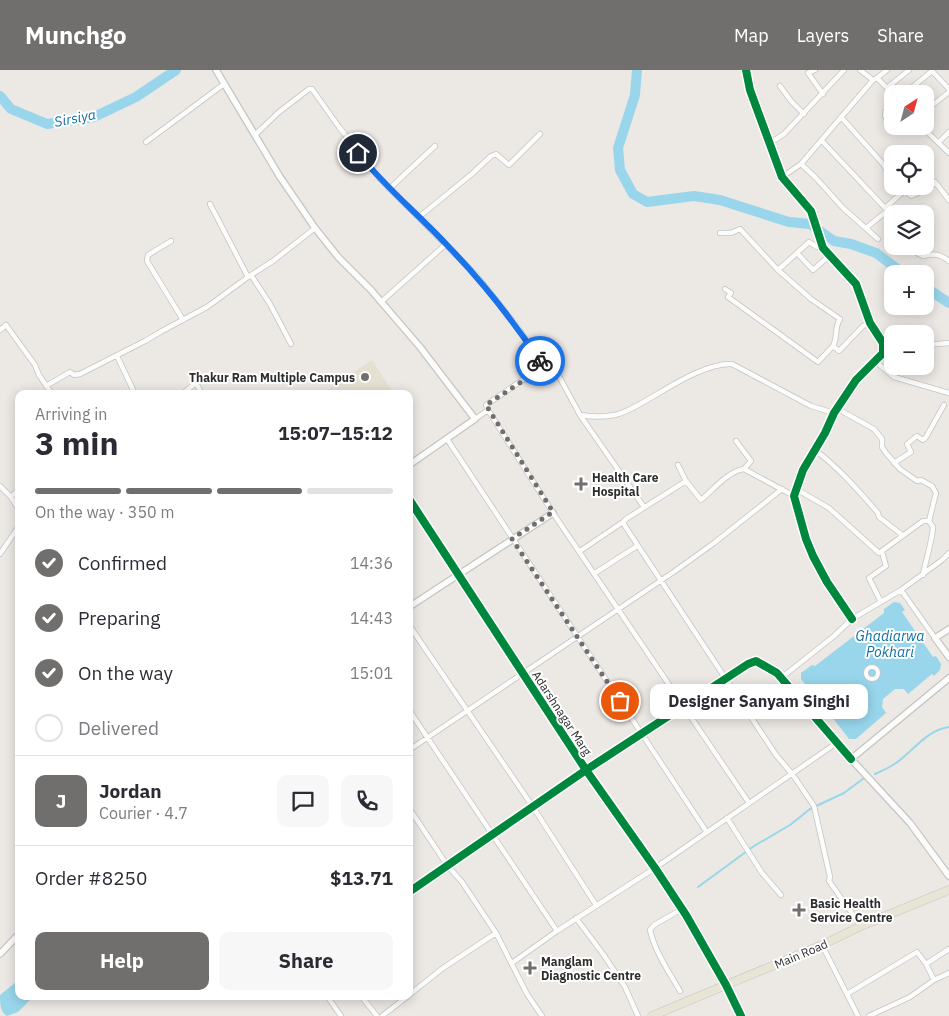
<!DOCTYPE html>
<meta charset="utf-8">
<style>
:root{--surface:#fff;--page:#f7f7f7;--text:#2b2b33;--muted:#7c7c81;--line:#e1e1e2;--accent:#706f6e}
body{margin:0;font-family:"IBM Plex Sans",sans-serif;background:var(--page);color:var(--text);height:100vh;display:flex;flex-direction:column;font-size:19px;white-space:nowrap}
*{box-sizing:border-box;margin:0}
p{font-size:16px;color:var(--muted)}
.icon{flex:none;width:28px;height:28px;fill:none;stroke:currentColor;stroke-width:2;stroke-linecap:round;stroke-linejoin:round}
.map{position:relative;flex:1;overflow:hidden}
.details{position:absolute;left:15px;top:320px;width:398px;height:610px;display:flex;flex-direction:column;background:var(--surface);border-radius:10px;box-shadow:0 2px 12px #0003}
.details>*{flex:none}
.needle{width:32px;rotate:36deg}
.fabs{position:absolute;left:884px;top:15px;display:grid;gap:10px}
.fabs a{display:grid;place-items:center;width:50px;height:50px;border-radius:10px;background:var(--surface);box-shadow:0 2px 12px #0003;font-size:25px}
.pin{position:absolute;display:grid;place-items:center;width:42px;height:42px;color:#fff;margin:-21px;border:2px solid #fff;border-radius:50%;box-shadow:0 1px 5px #0007}
.courier{position:absolute;display:grid;place-items:center;width:50px;height:50px;margin:-25px;border:4px solid #1a73e8;border-radius:50%;background:#fff;color:#222;box-shadow:0 1px 6px #0007}
.bubble{position:absolute;height:35px;border-radius:10px;background:var(--surface);box-shadow:0 2px 12px #0003;font-size:16px;font-weight:800;line-height:35px;text-align:center}
.overview em{font-style:normal;font-weight:800}
.overview div{display:flex;flex-direction:column-reverse}
.overview{display:flex;align-items:center;justify-content:space-between;height:85px;padding:0 20px}
h1{font-size:32px;font-weight:800;line-height:38px}
.bar{display:grid;grid-template-columns:repeat(4,1fr);gap:8px 5px;align-content:center;height:60px;padding:0 20px}
.bar i{height:6px;border-radius:4px;background:var(--line)}
.bar .on{background:var(--accent)}
.bar p{grid-column:span 4}
.line{display:flex;align-items:center;gap:12px;padding:0 20px;border-top:1px solid var(--line)}
.line div{flex:1}
.round{display:grid;place-items:center;flex:none;width:52px;height:52px;border-radius:10px;background:var(--page)}
ol{padding:0 20px;list-style:none}
li{display:flex;align-items:center;gap:15px;height:55px}
li p{margin-inline-start:auto}
li .icon{padding:5px;border-radius:50%;background:var(--accent);color:#fff;stroke-width:4}
li:last-child{color:var(--muted)}
li i{width:28px;height:28px;border:2px solid var(--line);border-radius:50%}
.cta{display:flex;gap:10px;margin-top:auto;padding:10px 20px}
.cta a{flex:1;height:58px;border-radius:10px;background:var(--accent);color:#fff;font-size:20px;font-weight:800;line-height:58px;text-align:center}
.cta a+a{background:var(--page);color:var(--text)}
header{display:flex;align-items:center;gap:30px;box-sizing:border-box;height:70px;padding:0 25px;background:var(--accent);color:#fff}
header strong{font-size:24px}
nav{display:flex;gap:28px;margin-inline-start:auto;font-size:18px}
.map>svg:first-child{display:block}
</style>
<header>
<strong>Munchgo</strong>
<nav><a>Map</a><a>Layers</a><a>Share</a></nav>
</header>
<div class="map">
<svg width="949" height="946" viewBox="0 0 949 946">
<rect width="100%" height="100%" fill="#ece8e4"/>
<path fill="#e6e0d3" d="M 372,290 L 394,324 L 321,324 Z"/>
<path fill="#99d6ec" d="M 894,532 L 900,533 L 905,540 L 902,542 L 933,587 L 936,586 L 941,594 L 940,600 L 934,606 L 932,604 L 908,624 L 904,619 L 895,619 L 883,629 L 882,637 L 886,643 L 856,669 L 849,669 L 832,647 L 833,643 L 823,630 L 818,630 L 801,609 L 801,603 L 812,595 L 815,596 L 884,543 L 884,539 Z
M 16,912 L 19,912 L 19,926 L 32,926 L 31,929 L 18,942 L 7,946 C 0,942 0,933 0,925 Z"/>
<g fill="none" stroke-linecap="round" stroke-linejoin="round">
<path stroke="#99d6ec" stroke-width="2" d="M 875,704 C 882,701 890,697 896,693 C 914,680 927,660 949,657
M 698,817 L 754,776 L 790,755 L 810,739 L 844,723 L 864,708"/>
<path stroke="#99d6ec" stroke-width="10" d="M 637,0 L 635,25 L 618,78 L 620,100 L 633,124 L 647,132 L 694,126 L 720,130 L 789,152 L 810,154 L 834,171 L 851,174 L 876,183 L 904,204
M 0,26 L 11,39 L 47,54 L 94,47 L 136,27 L 176,0
M 925,217 L 949,233"/>
<defs>
<path id="pedestrian" d="M866 603a6 6 0 1 1 12 0a6 6 0 1 1-12 0Z"/>
<path id="minor" d="M 746,0 L 750,20 L 782,107 L 811,141 L 823,178 L 856,214 L 870,253 L 883,273 L 883,283 L 856,310 L 834,343 L 825,363 L 803,400 L 794,426 L 806,469 L 813,486 L 827,512 L 852,549
M 815,0 L 808,3 L 823,24
M 860,0 L 873,10 L 877,8 L 893,24
M 877,8 L 887,0
M 780,16 L 791,31 L 804,44
M 888,17 L 909,0
M 904,24 L 932,1 L 949,19
M 892,35 L 885,42 L 885,46 L 892,56
M 925,41 L 949,22
M 841,47 L 883,94 L 892,109
M 893,56 L 901,62 L 907,56
M 921,56 L 949,83
M 255,65 L 279,42 L 309,19 L 312,19 L 339,57 L 379,108 L 477,206 L 519,259 L 544,297
M 822,71 L 885,138 L 905,120 L 911,126 L 929,118 L 935,112 L 949,130
M 146,72 L 224,14
M 939,72 L 949,62
M 770,73 L 784,64 L 844,0
M 801,94 L 816,108 L 843,138 L 878,169
M 782,107 L 801,94 L 873,10
M 389,119 L 435,76
M 210,134 L 248,207
M 886,139 L 892,147
M 419,147 L 473,103 L 491,86 L 496,84 L 509,95 L 540,64
M 866,158 L 887,141
M 720,163 L 731,163 L 740,159 L 778,200
M 171,171 L 148,185 L 147,191 L 183,250
M 914,176 L 917,183 L 923,186 C 934,183 940,184 949,191
M 822,177 L 817,177 L 809,172 L 778,200 L 811,229 L 840,249 C 834,258 838,267 833,276
M 797,183 L 813,200 L 830,185
M 251,205 L 270,234 L 291,274
M 725,219 L 731,223 L 728,227 L 818,292 L 833,276 L 839,281 L 863,256 L 870,253
M 381,232 L 446,174
M 0,260 L 6,255 L 35,295 L 39,305 L 52,324
M 925,275 L 949,273
M 883,283 L 892,281
M 117,286 L 135,324
M 875,291 L 894,307 L 949,323
M 46,316 L 70,302 L 74,305 L 80,304 L 145,271 L 162,261 L 207,237 L 248,207 L 273,191 L 315,158
M 182,324 L 196,313 L 202,324
M 838,339 L 874,359 L 882,369 L 882,377 L 886,383 L 900,399 L 917,411 L 921,410 L 932,416 L 936,423 L 929,451 L 933,457 C 932,473 926,488 923,505
M 488,340 L 553,443 L 749,733
M 580,345 C 592,347 604,347 615,345 C 627,342 637,336 647,330 C 670,317 705,293 732,294 L 811,336 L 834,343
M 475,349 L 488,340 L 486,335 L 540,298 L 548,296 L 554,297 L 580,345 L 644,437
M 447,369 L 706,761
M 736,371 L 751,391 L 744,399
M 815,380 C 839,398 858,420 878,443 L 879,447 L 901,464 L 901,467
M 894,393 L 911,382 L 907,374 L 917,366 L 923,370 L 926,367 L 944,335
M 678,395 L 686,411 L 701,430 C 713,420 728,401 744,399 L 794,426
M 686,411 L 626,449 L 623,452 L 625,456 L 776,685 L 793,705 L 814,736 L 830,807 L 829,811 L 861,856
M 0,416 L 11,427 L 19,440
M 796,419 L 829,438 L 879,483 L 923,451 L 929,451
M 11,427 L 19,419
M 580,481 L 623,452
M 0,484 L 19,456
M 595,503 L 637,476
M 901,520 L 935,568
M 881,532 L 869,508 L 886,496 L 882,482
M 409,555 L 533,737 L 596,835
M 781,608 L 834,566 L 852,549 L 901,520 L 942,490 L 949,483
M 409,640 L 557,861
M 409,680 L 675,501 L 714,473 L 782,419
M 409,738 L 447,795 L 462,812 L 496,863 L 527,924 L 542,946
M 727,748 L 762,803 L 781,825
M 409,822 L 586,700
M 576,848 L 603,884 L 625,917 L 638,946
M 822,875 L 858,946
M 512,893 L 557,861 L 655,798 L 838,672
M 926,894 L 949,879
M 680,921 C 669,902 655,882 650,860 L 654,855 L 682,839
M 847,924 L 917,882 L 926,894 L 934,910
M 409,925 L 443,898 L 496,863
M 327,926 L 341,946
M 361,926 L 377,946
M 382,946 L 408,926
M 869,946 L 910,927 L 934,910 L 949,903"/>
<path id="tertiary" d="M 216,0 L 280,107 L 315,158 L 339,188 L 371,220 L 420,277 L 475,349 L 409,395
M 409,429 L 586,700 L 655,798 L 686,845 L 726,915 L 741,946
M 409,537 L 553,443
M 949,559 L 935,568 L 949,587
M 949,608 L 851,689 L 910,753 L 949,806
M 586,700 L 748,594 L 756,591 L 777,603 L 851,689
M 0,884 L 19,864"/>
<path id="primary" d="M 652,946 L 822,875 L 861,856 L 949,820"/>
</defs>
<use href="#pedestrian" stroke="#c5c4c5" stroke-width="5.5"/>
<use href="#minor" stroke="#c5c4c5" stroke-width="6"/>
<use href="#tertiary" stroke="#c5c4c5" stroke-width="8"/>
<use href="#primary" stroke="#c6c5c4" stroke-width="9"/>
<use href="#pedestrian" stroke="#fcfcfb" stroke-width="4"/>
<use href="#minor" stroke="#fcfcfb" stroke-width="4.5"/>
<use href="#tertiary" stroke="#fcfcfb" stroke-width="5.5"/>
<use href="#primary" stroke="#e8e4d6" stroke-width="8"/>
<defs>
<path id="cycleway" d="M 746,0 L 750,20 L 782,107 L 811,141 L 823,178 L 856,214 L 870,253 L 883,273 L 883,283 L 856,310 L 834,343 L 825,363 L 803,400 L 794,426 L 806,469 L 813,486 L 827,512 L 852,549
M 409,429 L 586,700 L 655,798 L 686,845 L 726,915 L 741,946
M 409,822 L 586,700 L 748,594 L 756,591 L 777,603 L 851,689"/>
</defs>
<use href="#cycleway" stroke="#fff" stroke-width="11"/>
<use href="#cycleway" stroke="#00873e" stroke-width="8"/>
</g>
<g fill="none" stroke-linecap="round" stroke-linejoin="round">
<path stroke="#706f6e" stroke-width="5" stroke-dasharray="0 9" d="M 540,291 L 544,297 L 486,335 L 553,442 L 512,469 L 620,631"/>
<path stroke="#1a73e8" stroke-width="6" d="M 358,83 C 384,116 417,143 446,174 C 481,210 512,249 540,291"/>
</g>
<g fill="#706f6e" stroke="#fff" stroke-width="2">
<circle cx="365" cy="307" r="5"/>
<path d="M578.5 406.5h5v5h5v5h-5v5h-5v-5h-5v-5h5z"/>
<path d="M796.5 832.5h5v5h5v5h-5v5h-5v-5h-5v-5h5z"/>
<path d="M527.5 890.5h5v5h5v5h-5v5h-5v-5h-5v-5h5z"/>
</g>
<g text-anchor="middle" dominant-baseline="central" stroke-width="4" stroke-linejoin="round" paint-order="stroke">
<g font-size="12" font-weight="bold" fill="#2e2e2e" stroke="#fff" text-anchor="start">
<text x="355" y="307" text-anchor="end">Thakur Ram Multiple Campus</text>
<text x="592" y="407">Health Care<tspan x="592" dy="14">Hospital</tspan></text>
<text x="810" y="833">Basic Health<tspan x="810" dy="14">Service Centre</tspan></text>
<text x="541" y="891">Manglam<tspan x="541" dy="14">Diagnostic Centre</tspan></text>
</g>
<g font-size="12" fill="#2e2e2e" stroke="#fff">
<text transform="translate(562 643) rotate(57)">Adarshnagar Marg</text>
<text transform="translate(801 884) rotate(-23)">Main Road</text>
</g>
<g font-size="14" font-style="italic" fill="#0d6fa3" stroke="#fff">
<text transform="translate(75 48) rotate(-11)">Sirsiya</text>
<text x="890" y="566">Ghadiarwa<tspan x="890" dy="16">Pokhari</tspan></text>
</g>
</g>
</svg>
<div class="fabs">
<a><svg class="needle" viewBox="-14 -14 28 28"><path d="M0-13l5 13h-10z" fill="#e53935"/><path d="M0 13l5-13h-10z" fill="#7c7c81"/></svg></a>
<a><svg class="icon" aria-label="locate" viewBox="0 0 24 24"><circle cx="12" cy="12" r="6"/><path d="M12 2v4M12 18v4M2 12h4M18 12h4"/></svg></a>
<a><svg class="icon" aria-label="layers" viewBox="0 0 24 24"><path d="M12 4l9 5-9 5-9-5zM3 14l9 5 9-5"/></svg></a>
<a>+</a>
<a>−</a>
</div>
<div class="pin" style="left:620px;top:631px;background:#ea580c"><svg class="icon" aria-label="bag" viewBox="0 0 24 24"><path d="M5 8h14l-1 12H6zM9 8a3 3 0 0 1 6 0"/></svg></div>
<div class="pin" style="left:358px;top:83px;background:#1f2937"><svg class="icon" aria-label="home" viewBox="0 0 24 24"><path d="M3 11l9-7 9 7M6 9v11h12V9"/></svg></div>
<div class="courier" style="left:540px;top:291px"><svg class="icon" aria-label="bike" viewBox="0 0 24 24"><circle cx="6" cy="16" r="4"/><circle cx="18" cy="16" r="4"/><path d="M6 16l4-8h5l3 8M10 8l3 8H6M13 5h3"/></svg></div>
<div class="bubble" style="left:650px;top:614px;width:218px">Designer Sanyam Singhi</div>
<section class="details">
<div class="overview"><div><h1>3 min</h1><p>Arriving in</p></div><em>15:07–15:12</em></div>
<div class="bar"><i class="on"></i><i class="on"></i><i class="on"></i><i></i><p>On the way · 350 m</p></div>
<ol>
<li><svg class="icon" aria-label="check" viewBox="0 0 24 24"><path d="M5 12l5 5 9-10"/></svg>Confirmed<p>14:36</p></li>
<li><svg class="icon" aria-label="check" viewBox="0 0 24 24"><path d="M5 12l5 5 9-10"/></svg>Preparing<p>14:43</p></li>
<li><svg class="icon" aria-label="check" viewBox="0 0 24 24"><path d="M5 12l5 5 9-10"/></svg>On the way<p>15:01</p></li>
<li><i></i>Delivered</li>
</ol>
<div class="line" style="height:90px"><b class="round" style="background:var(--accent);color:#fff">J</b><div><b>Jordan</b><p>Courier · 4.7</p></div><a class="round"><svg class="icon" aria-label="chat" viewBox="0 0 24 24"><path d="M4 5h16v11H9l-5 4z"/></svg></a><a class="round"><svg class="icon" aria-label="phone" viewBox="0 0 24 24"><path d="M5 4h4l2 5-3 2q2 4 5 5l2-3 5 2v4C11 20 4 13 5 4z"/></svg></a></div>
<div class="line" style="height:65px"><div>Order #8250</div><b>$13.71</b></div>
<div class="cta"><a>Help</a><a>Share</a></div>
</section>
</div>
